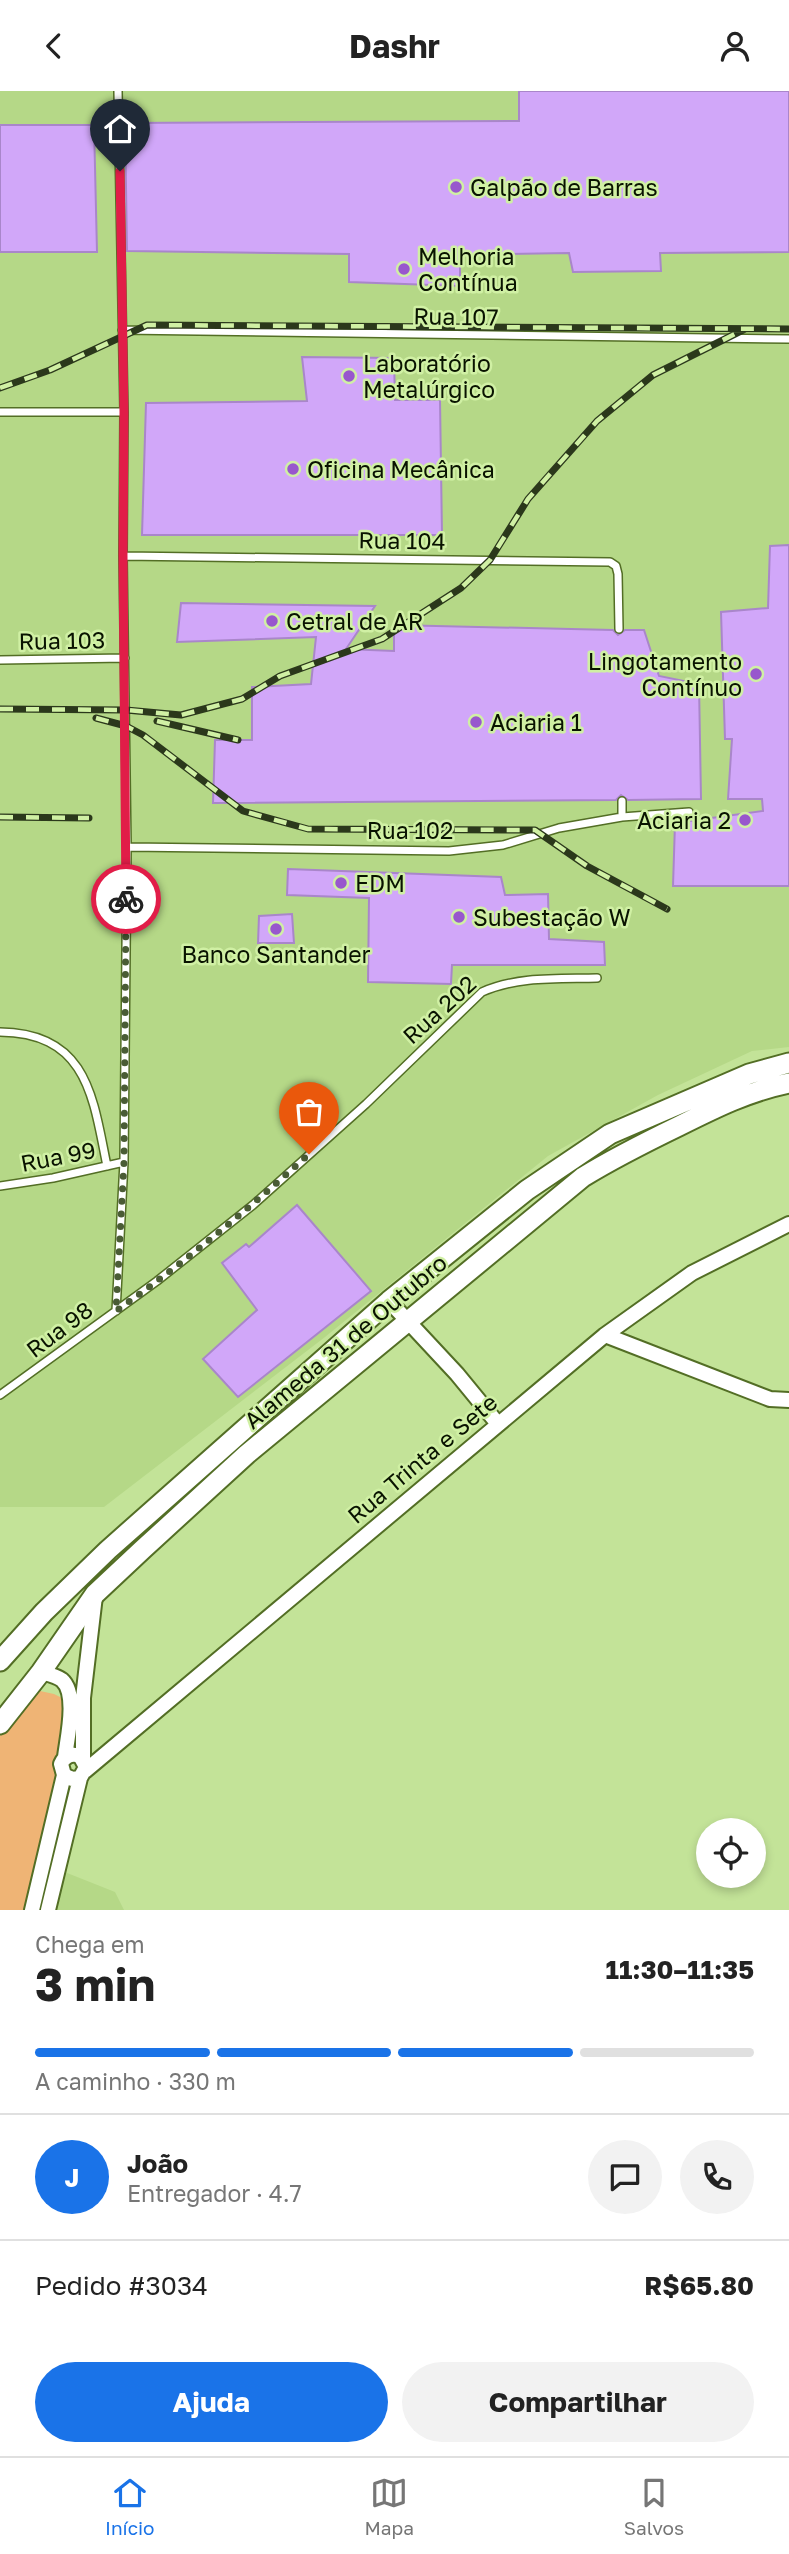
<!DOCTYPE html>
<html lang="pt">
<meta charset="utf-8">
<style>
:root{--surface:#fff;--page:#f2f2f2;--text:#222;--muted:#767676;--line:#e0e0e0;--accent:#1a73e8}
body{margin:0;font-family:"Golos Text",sans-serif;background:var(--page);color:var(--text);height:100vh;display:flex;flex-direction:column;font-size:26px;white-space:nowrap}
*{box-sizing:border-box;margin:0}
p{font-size:23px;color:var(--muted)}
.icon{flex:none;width:38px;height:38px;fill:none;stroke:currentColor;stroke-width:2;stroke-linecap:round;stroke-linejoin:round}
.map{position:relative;height:1819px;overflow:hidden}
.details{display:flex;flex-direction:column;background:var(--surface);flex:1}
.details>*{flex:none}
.fabs{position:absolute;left:696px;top:1727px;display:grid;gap:14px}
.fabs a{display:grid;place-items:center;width:70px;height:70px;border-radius:50%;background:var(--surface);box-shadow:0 4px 10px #0003;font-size:35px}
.pin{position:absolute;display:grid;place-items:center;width:60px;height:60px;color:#fff;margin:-72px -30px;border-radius:50% 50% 50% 0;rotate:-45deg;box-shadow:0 0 7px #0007}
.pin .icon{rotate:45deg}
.courier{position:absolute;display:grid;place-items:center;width:70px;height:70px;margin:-35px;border:5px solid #e11d48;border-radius:50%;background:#fff;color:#222;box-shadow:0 2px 9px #0007}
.head em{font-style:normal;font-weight:700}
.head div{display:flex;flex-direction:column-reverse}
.head{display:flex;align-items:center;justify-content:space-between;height:119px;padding:0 35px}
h1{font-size:46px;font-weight:700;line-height:52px}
.bar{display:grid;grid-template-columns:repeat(4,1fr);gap:10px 7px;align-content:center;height:84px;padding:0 35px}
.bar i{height:9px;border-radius:5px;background:var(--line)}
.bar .selected{background:var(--accent)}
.bar p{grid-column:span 4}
.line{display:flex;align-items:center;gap:18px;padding:0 35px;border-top:2px solid var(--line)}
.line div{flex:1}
.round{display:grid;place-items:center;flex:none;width:74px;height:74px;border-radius:37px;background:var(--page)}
.primary-button{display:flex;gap:14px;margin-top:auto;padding:14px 35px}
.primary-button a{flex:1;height:80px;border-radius:42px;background:var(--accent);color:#fff;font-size:28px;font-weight:700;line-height:80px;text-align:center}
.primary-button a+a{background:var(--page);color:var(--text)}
header{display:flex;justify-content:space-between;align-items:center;height:91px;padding:0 35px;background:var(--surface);font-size:32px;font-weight:700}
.dock{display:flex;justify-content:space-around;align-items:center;height:98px;border-top:2px solid var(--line);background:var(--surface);font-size:19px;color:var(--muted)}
.dock a{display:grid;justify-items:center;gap:4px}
.dock .selected{color:var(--accent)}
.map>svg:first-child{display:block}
</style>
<header><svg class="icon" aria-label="back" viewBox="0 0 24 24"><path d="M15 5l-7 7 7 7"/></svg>Dashr<svg class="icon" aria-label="person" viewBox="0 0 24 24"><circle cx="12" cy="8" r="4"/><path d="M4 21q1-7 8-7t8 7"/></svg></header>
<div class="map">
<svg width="789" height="1819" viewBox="0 0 789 1819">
<rect width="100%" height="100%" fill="#c3e398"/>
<path fill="#b5d887" d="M 0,0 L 789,0 L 789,956 L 752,960 L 658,1004 L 548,1065 L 325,1246 L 104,1416 L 0,1416 Z
M 52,1776 L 115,1801 L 124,1819 L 45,1819 Z"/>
<path fill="#efb475" d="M 40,1600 L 54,1603 L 62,1607 L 67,1627 L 40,1758 L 25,1819 L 0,1819 L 0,1645 L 27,1607 Z"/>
<path fill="#d1a7f9" stroke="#a986ca" stroke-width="2" d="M 519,0 L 789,0 L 789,161 L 660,162 L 661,180 L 573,181 L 569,162 L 460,164 L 460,195 L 349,191 L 349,163 L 127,160 L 125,32 L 519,30 Z
M 0,34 L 94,34 L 97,161 L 0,161 Z
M 302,266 L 394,267 L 395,309 L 440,309 L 442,444 L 142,444 L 146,312 L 307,310 Z
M 789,454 L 789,795 L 673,795 L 675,732 L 763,720 L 762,708 L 728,708 L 732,648 L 725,648 L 721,521 L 768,517 L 770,455 Z
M 181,512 L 375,515 L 346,558 L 394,560 L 394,534 L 613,539 L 618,544 L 625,539 L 644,539 L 659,585 L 699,593 L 701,708 L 628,709 L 621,704 L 616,709 L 213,712 L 215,649 L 252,649 L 252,596 L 311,593 L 316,546 L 177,551 Z
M 288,778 L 501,786 L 505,804 L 548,803 L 549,848 L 604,851 L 605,874 L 452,874 L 451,893 L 368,891 L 369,807 L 287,804 Z
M 292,823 L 294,852 L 258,852 L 259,825 Z
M 297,1114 L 371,1200 L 238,1306 L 203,1268 L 257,1219 L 222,1172 L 246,1153 L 249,1156 Z"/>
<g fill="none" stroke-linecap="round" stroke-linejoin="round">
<defs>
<path id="lane" d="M 122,239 L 789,248
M 0,321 L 124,321
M 123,465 L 610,471 L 616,475 L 618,483 L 619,538
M 0,569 L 125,567
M 622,710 L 622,726
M 127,756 L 449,760 L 503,754 L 559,737 L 622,726 L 689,721
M 0,941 C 88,942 93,1007 107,1075
M 0,1095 L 53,1087 L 124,1071
M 116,1220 L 124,1071 L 127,756 L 123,465 L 124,321 L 118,0
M 0,1304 L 157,1190 L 253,1114 L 366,1013 L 482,901 C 518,885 559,888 597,887"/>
<path id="street" d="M 389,1210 L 457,1283 L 498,1333
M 605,1244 L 770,1308 L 789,1309
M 41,1581 C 48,1583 57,1585 62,1589 C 78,1603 67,1648 65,1666
M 83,1668 L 83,1607 L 95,1505
M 85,1680 L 605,1244 L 692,1182 L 789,1133
M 32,1819 L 64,1684
M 48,1819 L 80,1687 L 86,1676 L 80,1665 C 72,1662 65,1664 61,1673 L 64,1684 L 72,1688 L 80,1687"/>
<path id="secondary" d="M 0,1570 L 44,1521 L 108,1459 L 389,1210 L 527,1099 L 610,1043 L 749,983 L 789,972
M 0,1633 L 41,1581 L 95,1503 L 143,1458 L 247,1363 L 583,1086 C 614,1067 646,1051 679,1035 C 715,1017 749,1000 789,992"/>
</defs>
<use href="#lane" stroke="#536e25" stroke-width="10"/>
<use href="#street" stroke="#536e25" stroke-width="18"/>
<use href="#secondary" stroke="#536e25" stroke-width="23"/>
<use href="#lane" stroke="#fff" stroke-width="7"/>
<use href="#street" stroke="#fff" stroke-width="14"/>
<use href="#secondary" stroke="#fff" stroke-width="19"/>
<defs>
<path id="rail" d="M 0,297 L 50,279 L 147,234 L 789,238
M 0,618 L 126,619 L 181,624 L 242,608 L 280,585 L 382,548 L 461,497 L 490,469 L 528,408 L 597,330 L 653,284 L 745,238
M 96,627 L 126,635 L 143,644 L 243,720 L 308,738 L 535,739 L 587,775 L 667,818
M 157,630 L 238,649
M 0,726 L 89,727"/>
</defs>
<use href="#rail" stroke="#2b381b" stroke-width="7"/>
<use href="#rail" stroke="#d0f0a4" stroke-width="4.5" stroke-dasharray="13" stroke-linecap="butt"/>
</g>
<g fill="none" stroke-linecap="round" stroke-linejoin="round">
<path stroke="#4a5c35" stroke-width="7" stroke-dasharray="0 12.6" d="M 126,808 L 124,1071 L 116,1220 C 184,1172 247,1119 309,1063"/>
<path stroke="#e11d48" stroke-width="9" d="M 120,80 L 124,321 L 123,465 L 126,808"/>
</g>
<g fill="#9857cd" stroke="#d0f0a4" stroke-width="2.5">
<circle cx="456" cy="96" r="7"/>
<circle cx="404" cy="178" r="7"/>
<circle cx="349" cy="285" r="7"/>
<circle cx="293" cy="378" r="7"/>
<circle cx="272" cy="530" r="7"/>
<circle cx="756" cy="583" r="7"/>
<circle cx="476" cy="631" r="7"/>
<circle cx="745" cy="729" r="7"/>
<circle cx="341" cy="792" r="7"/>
<circle cx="459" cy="826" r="7"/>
<circle cx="276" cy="838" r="7"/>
</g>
<g text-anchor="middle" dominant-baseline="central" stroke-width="5" stroke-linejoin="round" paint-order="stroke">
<g font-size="23" fill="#091300" stroke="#d0f0a4" text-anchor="start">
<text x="470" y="96">Galpão de Barras</text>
<text x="418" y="165">Melhoria<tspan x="418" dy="26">Contínua</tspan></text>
<text x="363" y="272">Laboratório<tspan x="363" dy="26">Metalúrgico</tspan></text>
<text x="307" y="378">Oficina Mecânica</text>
<text x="286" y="530">Cetral de AR</text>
<text x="742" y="570" text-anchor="end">Lingotamento<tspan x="742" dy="26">Contínuo</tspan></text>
<text x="490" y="631">Aciaria 1</text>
<text x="731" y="729" text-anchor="end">Aciaria 2</text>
<text x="355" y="792">EDM</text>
<text x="473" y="826">Subestação W</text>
<text x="276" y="863" text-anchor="middle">Banco Santander</text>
</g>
<g font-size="23" fill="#091300" stroke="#d0f0a4">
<text transform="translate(456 225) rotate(1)">Rua 107</text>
<text transform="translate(402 449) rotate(1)">Rua 104</text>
<text transform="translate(62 549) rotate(-1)">Rua 103</text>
<text x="410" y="739">Rua 102</text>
<text transform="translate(439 918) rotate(-42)">Rua 202</text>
<text transform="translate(58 1065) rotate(-11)">Rua 99</text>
<text transform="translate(59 1238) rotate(-37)">Rua 98</text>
<text transform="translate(345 1250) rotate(-40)">Alameda 31 de Outubro</text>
<text transform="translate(422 1367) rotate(-40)">Rua Trinta e Sete</text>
</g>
</g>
</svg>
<div class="fabs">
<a><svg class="icon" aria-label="locate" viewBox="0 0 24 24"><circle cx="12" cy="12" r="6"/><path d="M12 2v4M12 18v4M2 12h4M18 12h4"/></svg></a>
</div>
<div class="pin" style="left:309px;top:1063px;background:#ea580c"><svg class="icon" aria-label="bag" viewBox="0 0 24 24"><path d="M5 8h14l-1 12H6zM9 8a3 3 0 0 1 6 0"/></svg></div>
<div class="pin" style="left:120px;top:80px;background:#1f2937"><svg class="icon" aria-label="home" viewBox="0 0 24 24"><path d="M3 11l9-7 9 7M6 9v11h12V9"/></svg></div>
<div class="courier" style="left:126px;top:808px"><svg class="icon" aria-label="bike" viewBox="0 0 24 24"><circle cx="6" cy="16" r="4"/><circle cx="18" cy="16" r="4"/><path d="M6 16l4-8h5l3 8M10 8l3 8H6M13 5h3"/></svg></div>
</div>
<section class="details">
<div class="head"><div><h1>3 min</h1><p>Chega em</p></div><em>11:30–11:35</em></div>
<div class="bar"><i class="selected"></i><i class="selected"></i><i class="selected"></i><i></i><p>A caminho · 330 m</p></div>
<div class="line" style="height:126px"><b class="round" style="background:var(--accent);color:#fff">J</b><div><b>João</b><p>Entregador · 4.7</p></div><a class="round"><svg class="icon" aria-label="chat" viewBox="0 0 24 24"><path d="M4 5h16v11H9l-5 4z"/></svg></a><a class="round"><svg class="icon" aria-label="phone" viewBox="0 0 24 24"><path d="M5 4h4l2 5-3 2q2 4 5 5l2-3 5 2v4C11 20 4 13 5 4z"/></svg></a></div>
<div class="line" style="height:91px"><div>Pedido #3034</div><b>R$65.80</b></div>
<div class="primary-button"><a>Ajuda</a><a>Compartilhar</a></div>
</section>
<nav class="dock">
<a class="selected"><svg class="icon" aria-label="home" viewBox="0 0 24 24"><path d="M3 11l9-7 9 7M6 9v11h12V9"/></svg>Início</a>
<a><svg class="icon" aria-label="map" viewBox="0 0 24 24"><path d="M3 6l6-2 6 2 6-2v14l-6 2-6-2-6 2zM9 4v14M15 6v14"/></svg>Mapa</a>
<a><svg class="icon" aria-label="saved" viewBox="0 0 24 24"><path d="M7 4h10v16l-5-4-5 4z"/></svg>Salvos</a>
</nav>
